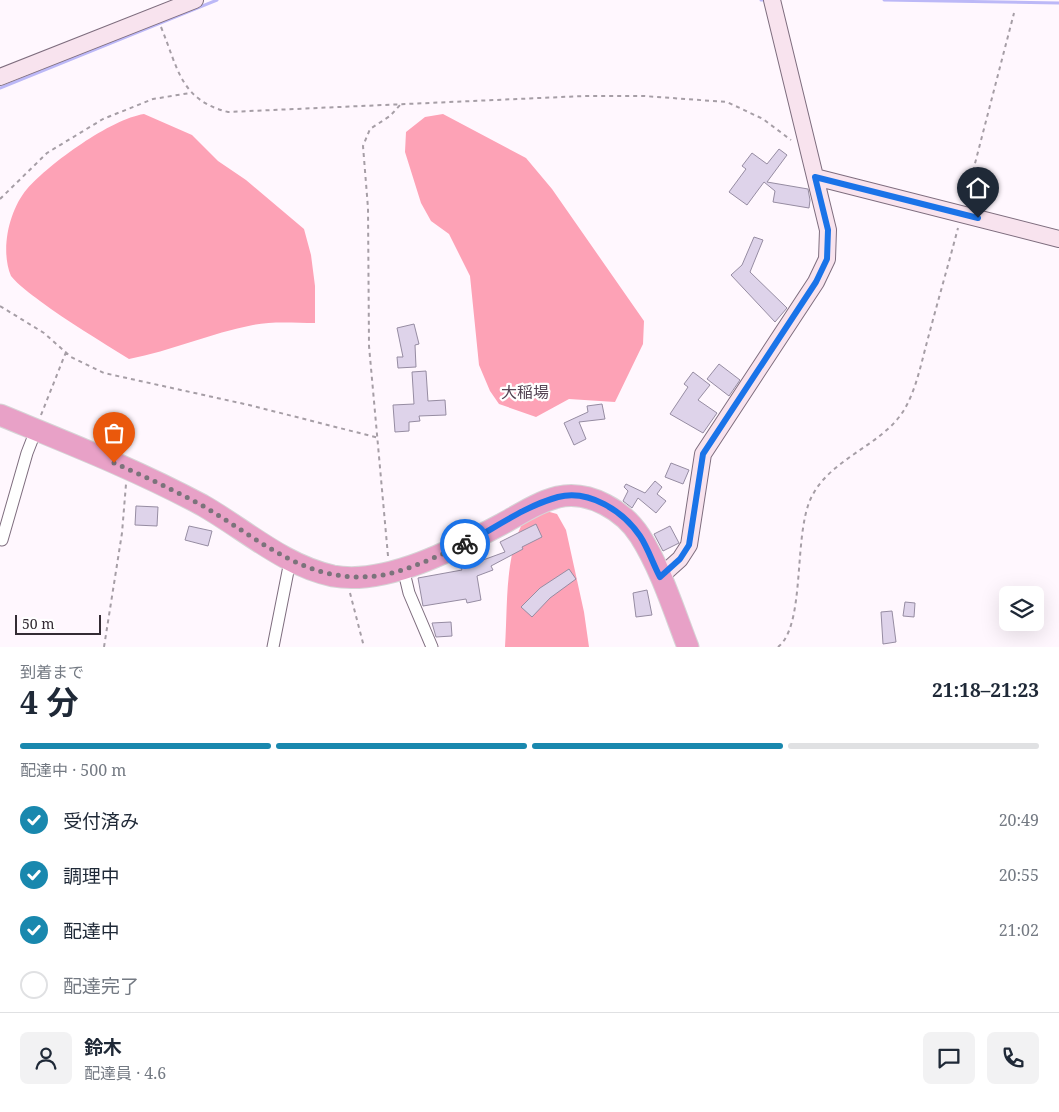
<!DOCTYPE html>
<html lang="ja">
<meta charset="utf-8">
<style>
:root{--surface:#fff;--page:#f2f2f3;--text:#1f2937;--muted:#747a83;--line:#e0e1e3;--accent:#1988ae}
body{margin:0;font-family:"Noto Serif","Noto Sans JP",serif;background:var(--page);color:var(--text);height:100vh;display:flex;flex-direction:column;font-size:19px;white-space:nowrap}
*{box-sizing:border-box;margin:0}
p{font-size:16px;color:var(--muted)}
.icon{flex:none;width:28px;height:28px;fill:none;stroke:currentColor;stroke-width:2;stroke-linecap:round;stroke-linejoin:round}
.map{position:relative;height:647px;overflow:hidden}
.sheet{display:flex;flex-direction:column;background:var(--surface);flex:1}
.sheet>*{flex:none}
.buttons{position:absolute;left:999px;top:586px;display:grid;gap:10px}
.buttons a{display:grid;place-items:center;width:45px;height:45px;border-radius:8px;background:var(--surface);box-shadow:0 5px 20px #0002;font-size:25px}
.scale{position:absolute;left:15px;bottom:12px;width:86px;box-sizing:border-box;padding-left:5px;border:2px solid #342c34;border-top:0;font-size:14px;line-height:18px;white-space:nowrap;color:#342c34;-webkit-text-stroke:4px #fff;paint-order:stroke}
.pin{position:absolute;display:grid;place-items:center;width:42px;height:42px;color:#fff;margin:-51px -21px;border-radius:50% 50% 50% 0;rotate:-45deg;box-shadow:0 0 5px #0007}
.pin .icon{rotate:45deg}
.courier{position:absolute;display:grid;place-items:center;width:50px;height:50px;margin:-25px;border:4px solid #1a73e8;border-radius:50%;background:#fff;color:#222;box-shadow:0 1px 6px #0007}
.head em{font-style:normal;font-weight:700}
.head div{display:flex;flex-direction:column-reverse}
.head{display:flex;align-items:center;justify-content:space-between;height:85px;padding:0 20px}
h1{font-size:32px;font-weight:700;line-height:38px}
.bar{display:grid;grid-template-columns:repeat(4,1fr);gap:8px 5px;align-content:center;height:60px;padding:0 20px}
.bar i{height:6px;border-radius:4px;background:var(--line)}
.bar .on{background:var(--accent)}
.bar p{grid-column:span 4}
.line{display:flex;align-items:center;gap:12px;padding:0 20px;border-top:1px solid var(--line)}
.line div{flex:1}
.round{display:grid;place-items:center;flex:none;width:52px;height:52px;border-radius:8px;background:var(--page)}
ol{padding:0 20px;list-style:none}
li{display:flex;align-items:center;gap:15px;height:55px}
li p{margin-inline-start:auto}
li .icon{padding:5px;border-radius:50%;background:var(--accent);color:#fff;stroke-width:4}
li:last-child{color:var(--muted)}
li i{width:28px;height:28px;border:2px solid var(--line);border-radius:50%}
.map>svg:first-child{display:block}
</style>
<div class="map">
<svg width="1059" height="647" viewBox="0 0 1059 647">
<rect width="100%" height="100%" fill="#fff7fe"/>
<path fill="#fda2b6" d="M 144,114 L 192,135 L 218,161 L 246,180 L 304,229 L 311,255 L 315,286 L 315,323 C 295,323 272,321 253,325 C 211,333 171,351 129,359 C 99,340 68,322 40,301 C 31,294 18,285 11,276 C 0,250 9,210 27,189 C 50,163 111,119 144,114 Z
M 443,114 L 526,158 L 552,189 L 644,321 L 643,344 L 615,402 L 569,399 L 536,417 L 499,404 L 490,391 L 479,365 L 470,276 L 449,234 L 431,221 L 421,203 L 405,152 L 406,132 L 425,117 Z
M 546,511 L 557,514 L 566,530 L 584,612 L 589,647 L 505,647 C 508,603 504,555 526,516 Z"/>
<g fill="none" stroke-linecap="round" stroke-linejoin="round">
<path stroke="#bcb8f7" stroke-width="3" d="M 761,0 L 768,0
M 884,0 L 1059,3
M 0,88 L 217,0"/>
</g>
<path fill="#ded3ea" stroke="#968ca2" d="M 779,149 L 787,155 L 767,182 L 808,189 L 810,200 L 809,208 L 773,202 L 775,191 L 764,182 L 747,205 L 729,192 L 746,169 L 742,166 L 752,153 L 767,164 Z
M 754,237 L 763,240 L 750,272 L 787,308 L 775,322 L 731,275 L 742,265 Z
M 414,324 L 419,344 L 415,345 L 416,367 L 398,368 L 397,357 L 403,357 L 397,328 Z
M 719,364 L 740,380 L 729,396 L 707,379 Z
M 426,371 L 428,401 L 445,400 L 446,415 L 419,416 L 420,421 L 409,422 L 409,431 L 395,432 L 393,405 L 414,404 L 412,372 Z
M 693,372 L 710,385 L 698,400 L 717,413 L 703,433 L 670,414 L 688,387 L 684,384 Z
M 602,404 L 605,419 L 579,422 L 586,439 L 574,445 L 564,423 L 588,412 L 587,406 Z
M 671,463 L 689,470 L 683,484 L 665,477 Z
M 655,481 L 662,487 L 657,494 L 666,501 L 656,513 L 638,498 L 632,508 L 623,501 L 628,491 L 624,487 L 626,484 L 645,493 Z
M 136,506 L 158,507 L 157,526 L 135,525 Z
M 536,524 L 542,537 L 522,547 L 523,549 L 491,566 L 493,570 L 477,576 L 481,600 L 467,603 L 466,599 L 423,606 L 418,578 L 462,570 L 461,568 L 505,552 L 500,542 Z
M 189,526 L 212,531 L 208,546 L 185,540 Z
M 670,526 L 679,543 L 663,551 L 654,534 Z
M 569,569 L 576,579 L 550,598 L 532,617 L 521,607 L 540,588 Z
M 647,590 L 652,615 L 636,617 L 633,593 Z
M 905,602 L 915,603 L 914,617 L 903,616 Z
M 892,611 L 896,642 L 883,644 L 881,612 Z
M 451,622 L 452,636 L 436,637 L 432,623 Z"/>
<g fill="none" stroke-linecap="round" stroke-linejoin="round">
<defs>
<path id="street" d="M 2,540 L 27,453 L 36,430
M 403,568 L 409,593 L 432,647
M 273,647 L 290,561"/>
<path id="secondary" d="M 0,77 L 195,0
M 815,177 L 1059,239
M 660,577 L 680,559 L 689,545 L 703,454 L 816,282 L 827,259 L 828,230 L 772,0"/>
<path id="highway" d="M 0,415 C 68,443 137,470 202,505 C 246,530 283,565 333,576 C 386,586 457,548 502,524 C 520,514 538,502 558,497 C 590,490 624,511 640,536 C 661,569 674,611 688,647"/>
</defs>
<use href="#street" stroke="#7e6d7e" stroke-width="13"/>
<use href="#secondary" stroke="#7e6d7e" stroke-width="18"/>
<use href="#highway" stroke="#d6d5d6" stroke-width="23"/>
<path stroke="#a69ea6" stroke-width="2" stroke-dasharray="4 4" stroke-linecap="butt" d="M 161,27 C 178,68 180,100 228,112 L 584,96 L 644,96 L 727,102 L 763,119 L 791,140
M 0,199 L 47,153 L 103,119 L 153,99 L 190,93
M 965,202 L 1014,13
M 0,306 L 44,333 L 71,357 L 104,373 L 249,405 L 379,438
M 41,415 L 66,352
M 388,556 L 369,346 L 368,208 L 363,146 L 370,129 L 390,116 L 401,104
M 350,593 L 364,647
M 104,647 L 122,533 L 126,484
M 778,647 C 806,625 793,536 811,498 C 830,458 882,446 904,410 C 916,390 921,364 927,342 C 937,304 948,266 958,228"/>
<use href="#street" stroke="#fff" stroke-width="11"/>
<use href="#secondary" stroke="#f8e3ee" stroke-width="16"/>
<use href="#highway" stroke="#e8a1c7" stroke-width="21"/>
</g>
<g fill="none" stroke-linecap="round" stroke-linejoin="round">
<path stroke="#7b737b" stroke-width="5" stroke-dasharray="0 9" d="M 114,463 C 144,476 174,490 203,506 C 260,539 305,584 376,576 C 407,572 437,556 465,544"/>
<path stroke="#1a73e8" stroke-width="6" d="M 465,544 C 495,528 525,506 558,497 C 589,489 623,511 640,536 C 648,548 653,564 660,577 L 680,559 L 689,545 L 703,454 L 816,282 L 827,259 L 828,230 L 815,177 L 978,218"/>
</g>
<g text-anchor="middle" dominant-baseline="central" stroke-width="4.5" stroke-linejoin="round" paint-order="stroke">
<g font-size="16" fill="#554555" stroke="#fff">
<text x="525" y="392">大稲場</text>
</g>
</g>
</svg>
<div class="buttons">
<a><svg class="icon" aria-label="layers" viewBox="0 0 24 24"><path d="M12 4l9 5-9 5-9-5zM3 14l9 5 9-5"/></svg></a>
</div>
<div class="scale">50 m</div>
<div class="pin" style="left:114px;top:463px;background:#ea580c"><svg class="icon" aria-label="bag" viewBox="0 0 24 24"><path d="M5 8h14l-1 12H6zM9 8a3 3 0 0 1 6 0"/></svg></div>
<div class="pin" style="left:978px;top:218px;background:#1f2937"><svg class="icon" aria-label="home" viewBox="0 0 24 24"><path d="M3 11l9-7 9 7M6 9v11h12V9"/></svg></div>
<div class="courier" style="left:465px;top:544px"><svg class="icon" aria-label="bike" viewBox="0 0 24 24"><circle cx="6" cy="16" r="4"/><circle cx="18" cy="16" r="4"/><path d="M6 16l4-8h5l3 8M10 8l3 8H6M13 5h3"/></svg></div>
</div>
<section class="sheet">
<div class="head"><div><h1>4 分</h1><p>到着まで</p></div><em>21:18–21:23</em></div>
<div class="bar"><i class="on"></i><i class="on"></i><i class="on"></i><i></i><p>配達中 · 500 m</p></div>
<ol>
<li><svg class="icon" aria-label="check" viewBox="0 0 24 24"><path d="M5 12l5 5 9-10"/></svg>受付済み<p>20:49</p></li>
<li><svg class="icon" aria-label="check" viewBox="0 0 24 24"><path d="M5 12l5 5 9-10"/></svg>調理中<p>20:55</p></li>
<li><svg class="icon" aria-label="check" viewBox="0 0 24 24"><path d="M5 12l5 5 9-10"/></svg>配達中<p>21:02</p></li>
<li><i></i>配達完了</li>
</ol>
<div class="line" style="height:90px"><a class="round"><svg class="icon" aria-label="person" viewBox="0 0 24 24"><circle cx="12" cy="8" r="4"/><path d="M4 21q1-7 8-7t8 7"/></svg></a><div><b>鈴木</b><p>配達員 · 4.6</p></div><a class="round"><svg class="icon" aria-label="chat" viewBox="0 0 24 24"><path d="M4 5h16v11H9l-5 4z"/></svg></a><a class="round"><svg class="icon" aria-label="phone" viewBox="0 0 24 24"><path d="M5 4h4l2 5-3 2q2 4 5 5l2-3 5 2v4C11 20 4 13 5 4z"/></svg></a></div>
</section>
